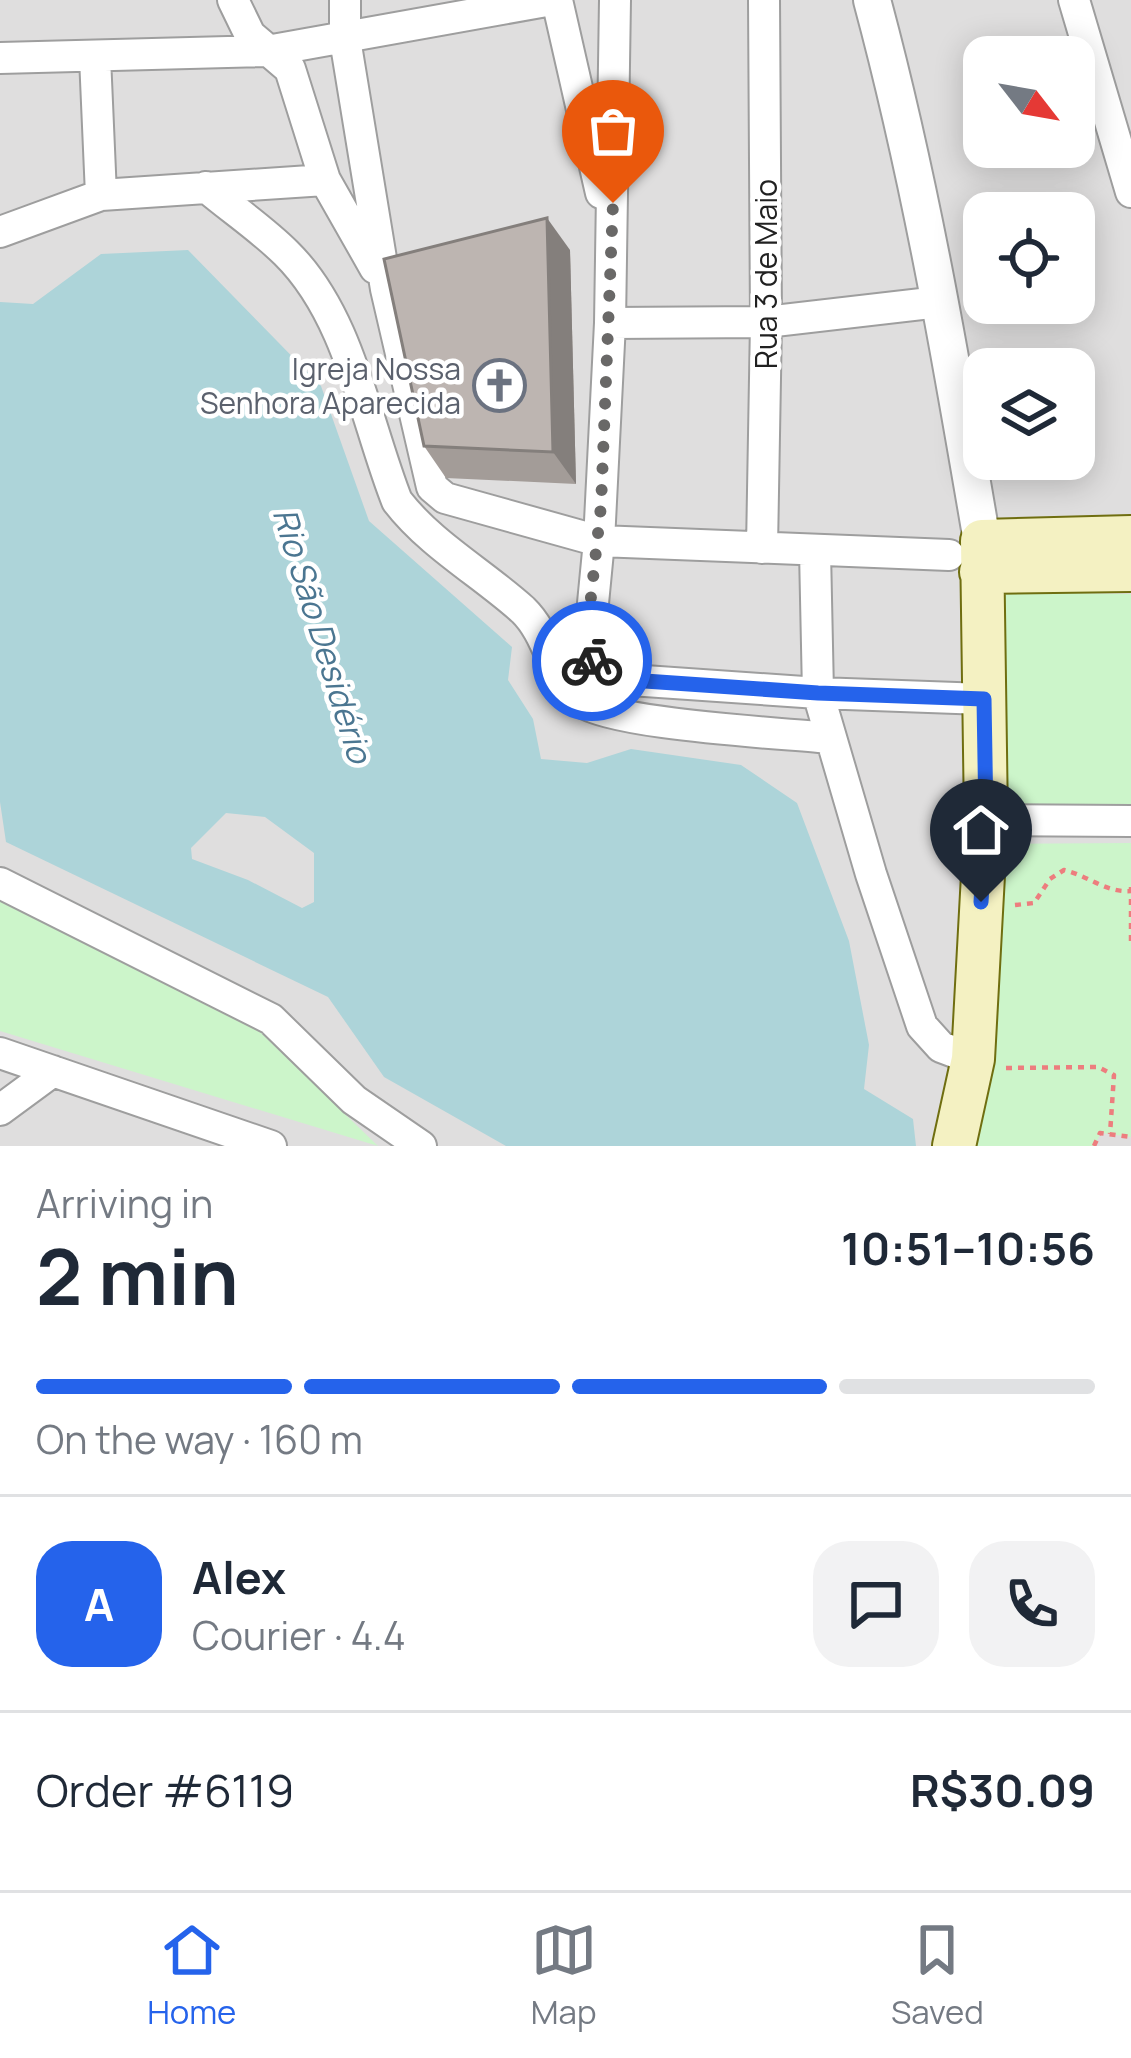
<!DOCTYPE html>
<meta charset="utf-8">
<style>
:root{--surface:#fff;--page:#f2f2f3;--text:#1f2937;--muted:#747a83;--line:#e0e1e3;--accent:#2563eb}
body{margin:0;font-family:Manrope,sans-serif;background:var(--page);color:var(--text);height:100vh;display:flex;flex-direction:column;font-size:45px;white-space:nowrap}
*{box-sizing:border-box;margin:0}
p{font-size:39px;color:var(--muted)}
.icon{flex:none;width:66px;height:66px;fill:none;stroke:currentColor;stroke-width:2;stroke-linecap:round;stroke-linejoin:round}
.map{position:relative;height:1146px;overflow:hidden}
.side{display:flex;flex-direction:column;background:var(--surface);flex:1}
.side>*{flex:none}
.needle{width:78px;rotate:121deg}
.controls{position:absolute;left:963px;top:36px;display:grid;gap:24px}
.controls a{display:grid;place-items:center;width:132px;height:132px;border-radius:24px;background:var(--surface);box-shadow:0 6px 30px #0003;font-size:60px}
.pin{position:absolute;display:grid;place-items:center;width:102px;height:102px;color:#fff;margin:-123px -51px;border-radius:50% 50% 50% 0;rotate:-45deg;box-shadow:0 0 12px #0007}
.pin .icon{rotate:45deg}
.courier{position:absolute;display:grid;place-items:center;width:120px;height:120px;margin:-60px;border:9px solid #2563eb;border-radius:50%;background:#fff;color:#222;box-shadow:0 3px 15px #0007}
.headline em{font-style:normal;font-weight:700}
.headline div{display:flex;flex-direction:column-reverse}
.headline{display:flex;align-items:center;justify-content:space-between;height:204px;padding:0 36px}
h1{font-size:78px;font-weight:700;line-height:90px}
.bar{display:grid;grid-template-columns:repeat(4,1fr);gap:18px 12px;align-content:center;height:144px;padding:0 36px}
.bar i{height:15px;border-radius:9px;background:var(--line)}
.bar .on{background:var(--accent)}
.bar p{grid-column:span 4}
.line{display:flex;align-items:center;gap:30px;padding:0 36px;border-top:3px solid var(--line)}
.line div{flex:1}
.round{display:grid;place-items:center;flex:none;width:126px;height:126px;border-radius:36px;background:var(--page)}
.tab-bar{display:flex;justify-content:space-around;align-items:center;height:168px;border-top:3px solid var(--line);background:var(--surface);font-size:33px;color:var(--muted)}
.tab-bar a{display:grid;justify-items:center;gap:6px}
.tab-bar .on{color:var(--accent)}
.map>svg:first-child{display:block}
</style>
<div class="map">
<svg width="1131" height="1146" viewBox="0 0 1131 1146">
<rect width="100%" height="100%" fill="#f0ece8"/>
<path fill="#dfdede" fill-rule="evenodd" d="M 0,0 L 1131,0 L 1131,1146 L 0,1146 ZM 984,57 L 1074,57 L 1074,147 L 984,147 ZM 984,213 L 1074,213 L 1074,303 L 984,303 ZM 984,369 L 1074,369 L 1074,459 L 984,459 Z"/>
<path fill="#ccf5ca" d="M 997,592 L 1131,594 L 1131,809 L 993,808 Z
M 1131,843 L 1131,1137 L 1101,1133 L 1094,1146 L 966,1146 L 996,844 Z
M 0,892 L 257,1029 L 378,1146 L 0,1031 Z"/>
<path fill="#add4d9" fill-rule="evenodd" d="M 188,250 L 321,386 L 369,521 L 512,647 L 508,680 L 533,719 L 541,759 L 587,763 L 631,749 L 741,765 L 797,803 L 849,941 L 869,1045 L 864,1089 L 913,1119 L 916,1146 L 506,1146 L 384,1077 L 328,997 L 6,842 L 0,802 L 0,302 L 33,304 L 101,254 ZM 226,813 L 265,817 L 314,853 L 314,902 L 302,908 L 248,880 L 192,859 L 191,848 Z"/>
<g fill="none" stroke-linecap="round" stroke-linejoin="round">
<defs>
<path id="minor" d="M 233,0 L 250,35 L 290,69 L 325,180 L 375,268
M 345,0 L 345,39 L 386,289 L 432,487 L 445,498 L 599,541 L 949,555
M 557,0 L 601,193
M 615,0 L 610,323 L 599,541 L 588,655 L 603,672 L 616,679 L 818,693 L 984,699
M 1074,0 L 1131,192
M 95,57 L 101,195
M 0,58 L 267,51 L 552,0
M 206,187 C 232,209 262,229 286,253 C 350,316 365,420 397,501 C 431,545 482,573 523,610 C 548,634 552,673 575,697 C 601,725 784,733 829,738
M 0,232 L 101,195 L 325,180
M 610,323 L 766,322 L 939,302
M 762,548 L 766,322 L 764,0
M 815,551 L 818,693 L 871,874 L 922,1026 L 941,1047 L 973,1059
M 986,820 L 1131,821
M 0,883 L 271,1019 L 354,1100 L 421,1146
M 0,1053 L 271,1146
M 0,1110 L 53,1071"/>
<path id="tertiary" d="M 872,0 C 920,178 951,359 982,541"/>
<path id="secondary" d="M 981,572 L 1131,570
M 954,1146 L 973,1059 L 986,820 L 982,541 L 1131,537"/>
</defs>
<use href="#minor" stroke="#9e9e9e" stroke-width="34"/>
<use href="#tertiary" stroke="#9e9e9e" stroke-width="40"/>
<use href="#secondary" stroke="#6f6e10" stroke-width="46"/>
<path stroke="#ed7d7e" stroke-width="4.5" stroke-dasharray="6 6" stroke-linecap="butt" d="M 1131,887 L 1131,946
M 1015,905 L 1034,903 L 1050,879 L 1064,870 C 1089,876 1106,893 1131,891
M 1006,1068 L 1098,1067 L 1114,1075 L 1110,1134
M 1094,1146 L 1100,1133 L 1131,1137"/>
<use href="#minor" stroke="#fff" stroke-width="30"/>
<use href="#tertiary" stroke="#fff" stroke-width="36"/>
<use href="#secondary" stroke="#f4f1c2" stroke-width="42"/>
</g>
<path fill="#a39c98" d="M 570,250 L 576,484 L 446,478 L 424,446 Z"/>
<path fill="#847f7c" d="M 547,218 L 570,250 L 576,484 L 553,452 Z"/>
<path fill="#bdb5b1" stroke="#847f7c" stroke-width="3" d="M 547,218 L 553,452 L 424,446 L 384,259 Z"/>
<g fill="none" stroke-linecap="round" stroke-linejoin="round">
<path stroke="#696867" stroke-width="12" stroke-dasharray="0 21.6" d="M 592,661 L 586,642 L 601,506 L 613,203"/>
<path stroke="#2563eb" stroke-width="15" d="M 592,661 L 616,679 L 818,693 L 984,699 L 986,820 L 981,902"/>
</g>
<defs>
<symbol id="church-ring" viewBox="-11 -11 22 22"><circle r="9.5" fill="#fff" stroke="#6b7280" stroke-width="1.5"/><path d="M-1.2-6h2.4v3.5h3.3v2.4h-3.3V6h-2.4V-.1h-3.3v-2.4h3.3Z" fill="#6b7280"/></symbol>
</defs>
<g fill-rule="evenodd">
<use href="#church-ring" x="470" y="356" width="59" height="59"/>
</g>
<g text-anchor="middle" dominant-baseline="central" stroke-width="9" stroke-linejoin="round" paint-order="stroke">
<g font-size="30" fill="#212121" stroke="#fff">
<text transform="translate(765 274) rotate(-90)">Rua 3 de Maio</text>
</g>
<g font-size="30" fill="#5b616d" stroke="#fff" text-anchor="end">
<text x="461" y="368">Igreja Nossa<tspan x="461" dy="34">Senhora Aparecida</tspan></text>
</g>
<g font-size="33" font-style="italic" fill="#4b7691" stroke="#fff">
<text transform="translate(323 635) rotate(73)">Rio São Desidério</text>
</g>
</g>
</svg>
<div class="controls">
<a><svg class="needle" viewBox="-14 -14 28 28"><path d="M0-13l5 13h-10z" fill="#e53935"/><path d="M0 13l5-13h-10z" fill="#747a83"/></svg></a>
<a><svg class="icon" aria-label="locate" viewBox="0 0 24 24"><circle cx="12" cy="12" r="6"/><path d="M12 2v4M12 18v4M2 12h4M18 12h4"/></svg></a>
<a><svg class="icon" aria-label="layers" viewBox="0 0 24 24"><path d="M12 4l9 5-9 5-9-5zM3 14l9 5 9-5"/></svg></a>
</div>
<div class="pin" style="left:613px;top:203px;background:#ea580c"><svg class="icon" aria-label="bag" viewBox="0 0 24 24"><path d="M5 8h14l-1 12H6zM9 8a3 3 0 0 1 6 0"/></svg></div>
<div class="pin" style="left:981px;top:902px;background:#1f2937"><svg class="icon" aria-label="home" viewBox="0 0 24 24"><path d="M3 11l9-7 9 7M6 9v11h12V9"/></svg></div>
<div class="courier" style="left:592px;top:661px"><svg class="icon" aria-label="bike" viewBox="0 0 24 24"><circle cx="6" cy="16" r="4"/><circle cx="18" cy="16" r="4"/><path d="M6 16l4-8h5l3 8M10 8l3 8H6M13 5h3"/></svg></div>
</div>
<section class="side">
<div class="headline"><div><h1>2 min</h1><p>Arriving in</p></div><em>10:51–10:56</em></div>
<div class="bar"><i class="on"></i><i class="on"></i><i class="on"></i><i></i><p>On the way · 160 m</p></div>
<div class="line" style="height:216px"><b class="round" style="background:var(--accent);color:#fff">A</b><div><b>Alex</b><p>Courier · 4.4</p></div><a class="round"><svg class="icon" aria-label="chat" viewBox="0 0 24 24"><path d="M4 5h16v11H9l-5 4z"/></svg></a><a class="round"><svg class="icon" aria-label="phone" viewBox="0 0 24 24"><path d="M5 4h4l2 5-3 2q2 4 5 5l2-3 5 2v4C11 20 4 13 5 4z"/></svg></a></div>
<div class="line" style="height:156px"><div>Order #6119</div><b>R$30.09</b></div>
</section>
<nav class="tab-bar">
<a class="on"><svg class="icon" aria-label="home" viewBox="0 0 24 24"><path d="M3 11l9-7 9 7M6 9v11h12V9"/></svg>Home</a>
<a><svg class="icon" aria-label="map" viewBox="0 0 24 24"><path d="M3 6l6-2 6 2 6-2v14l-6 2-6-2-6 2zM9 4v14M15 6v14"/></svg>Map</a>
<a><svg class="icon" aria-label="saved" viewBox="0 0 24 24"><path d="M7 4h10v16l-5-4-5 4z"/></svg>Saved</a>
</nav>
